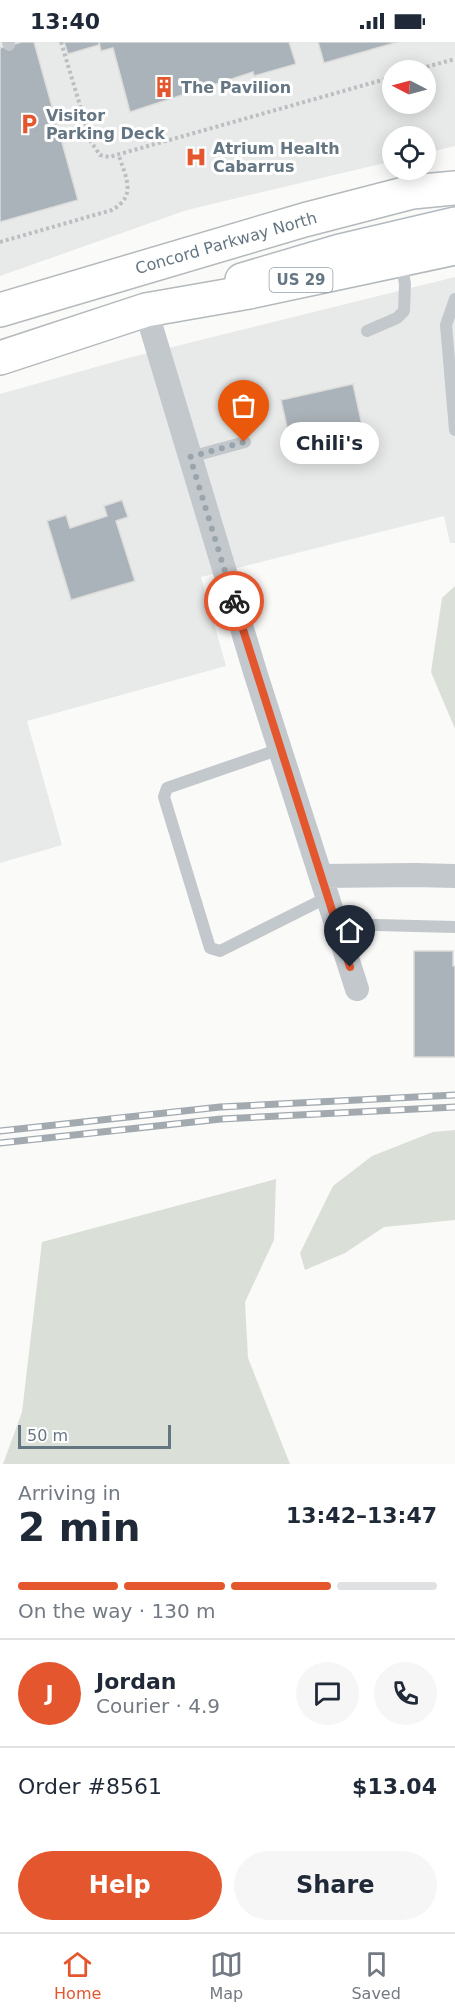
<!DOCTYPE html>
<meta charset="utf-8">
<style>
:root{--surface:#fff;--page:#f6f6f7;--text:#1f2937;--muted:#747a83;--line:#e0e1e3;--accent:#e4572e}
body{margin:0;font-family:"DejaVu Sans",sans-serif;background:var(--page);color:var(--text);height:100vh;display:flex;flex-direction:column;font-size:22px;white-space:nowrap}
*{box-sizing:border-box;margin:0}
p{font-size:20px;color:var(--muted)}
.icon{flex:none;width:33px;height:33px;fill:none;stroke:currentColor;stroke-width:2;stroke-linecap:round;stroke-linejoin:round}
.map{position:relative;height:1422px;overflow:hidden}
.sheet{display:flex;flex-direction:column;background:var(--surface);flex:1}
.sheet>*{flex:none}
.needle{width:39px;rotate:276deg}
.controls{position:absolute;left:382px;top:18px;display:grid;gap:12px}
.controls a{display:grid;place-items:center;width:54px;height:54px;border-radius:50%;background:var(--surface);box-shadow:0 3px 15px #0003;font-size:30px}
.scale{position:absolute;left:18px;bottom:15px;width:153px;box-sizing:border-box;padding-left:6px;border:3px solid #657683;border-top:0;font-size:16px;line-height:21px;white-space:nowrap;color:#657683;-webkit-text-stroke:4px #fff;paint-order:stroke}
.pin{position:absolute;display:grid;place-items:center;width:51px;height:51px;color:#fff;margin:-62px -26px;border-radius:50% 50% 50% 0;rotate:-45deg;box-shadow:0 0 6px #0007}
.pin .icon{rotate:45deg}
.courier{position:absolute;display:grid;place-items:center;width:60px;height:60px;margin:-30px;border:4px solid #e4572e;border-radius:50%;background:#fff;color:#222;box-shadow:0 2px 8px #0007}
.bubble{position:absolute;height:42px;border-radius:21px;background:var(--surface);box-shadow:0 3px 15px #0003;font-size:20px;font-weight:700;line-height:42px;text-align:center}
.headline em{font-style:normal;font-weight:700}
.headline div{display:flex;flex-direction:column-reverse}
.headline{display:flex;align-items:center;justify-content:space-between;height:102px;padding:0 18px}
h1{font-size:39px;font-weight:700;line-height:45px}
.bar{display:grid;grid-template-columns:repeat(4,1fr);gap:9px 6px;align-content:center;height:72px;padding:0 18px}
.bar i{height:8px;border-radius:4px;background:var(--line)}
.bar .active{background:var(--accent)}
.bar p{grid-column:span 4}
.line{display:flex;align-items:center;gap:15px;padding:0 18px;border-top:2px solid var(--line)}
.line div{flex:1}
.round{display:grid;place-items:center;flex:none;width:63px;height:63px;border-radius:32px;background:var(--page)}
.cta{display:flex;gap:12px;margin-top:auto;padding:12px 18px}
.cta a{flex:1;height:69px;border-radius:36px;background:var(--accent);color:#fff;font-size:24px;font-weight:700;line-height:69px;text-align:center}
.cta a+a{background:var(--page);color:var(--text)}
.status{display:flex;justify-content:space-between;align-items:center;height:42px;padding:0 30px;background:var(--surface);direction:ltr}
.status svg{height:16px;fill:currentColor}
.tabs{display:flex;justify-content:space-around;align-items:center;height:84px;border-top:2px solid var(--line);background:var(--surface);font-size:16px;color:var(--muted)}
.tabs a{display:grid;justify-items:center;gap:3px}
.tabs .active{color:var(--accent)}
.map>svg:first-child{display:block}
</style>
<div class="status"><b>13:40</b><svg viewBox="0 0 49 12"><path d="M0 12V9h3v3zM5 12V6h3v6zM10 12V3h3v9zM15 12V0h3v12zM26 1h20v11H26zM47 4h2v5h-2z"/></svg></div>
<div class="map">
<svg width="455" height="1422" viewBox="0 0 455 1422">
<rect width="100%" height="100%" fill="#fafaf8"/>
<path fill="#e8e9e9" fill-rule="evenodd" d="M 0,0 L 455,0 L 455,104 L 426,111 L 426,94 L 393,94 L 393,119 L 187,168 L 0,234 ZM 393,28 L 426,28 L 426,62 L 393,62 Z
M 455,235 L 455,501 L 450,501 L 444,474 L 201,535 L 226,624 L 27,679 L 62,803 L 0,821 L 0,352 L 128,316 Z"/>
<path fill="#dadfd7" d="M 455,544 L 455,687 L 431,630 L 442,556 Z
M 455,1088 L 455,1178 L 384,1185 L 345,1211 L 305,1228 L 300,1211 L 333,1144 L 372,1114 L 433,1090 Z
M 276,1137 L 274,1198 L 245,1260 L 248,1316 L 290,1422 L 3,1422 L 22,1370 L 42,1200 Z"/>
<path fill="#aab3b9" stroke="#dcdcda" stroke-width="1.5" d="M 22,0 L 34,0 L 78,158 L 0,180 L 0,6 Z
M 64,0 L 99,0 L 99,3 L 68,12 Z
M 99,0 L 289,0 L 296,22 L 254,34 L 253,30 L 130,70 L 113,6 L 101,9 Z
M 318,0 L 398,0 L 324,21 Z
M 353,342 L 367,406 L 295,422 L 281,358 Z
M 122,458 L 128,475 L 116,479 L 135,539 L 71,558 L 47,479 L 66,473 L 70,486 L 107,474 L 104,464 Z
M 414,909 L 453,909 L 453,924 L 455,924 L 455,1015 L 414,1015 Z"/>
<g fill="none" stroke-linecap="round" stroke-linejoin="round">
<defs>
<path id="secondary" d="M 242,238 L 340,209 L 455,182"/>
<path id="trunk" d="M 0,268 L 304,178 L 412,150 L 455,146
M 0,316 L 146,268 L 249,250 L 455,206"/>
</defs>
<use href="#secondary" stroke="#b3babf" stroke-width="36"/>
<use href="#trunk" stroke="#b4b9bd" stroke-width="36"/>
<path stroke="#bbbfc2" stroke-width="4" stroke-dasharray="3 3" stroke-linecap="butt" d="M 61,0 L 91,100 L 100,113 L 109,115 L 393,35
M 415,28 L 455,17
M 0,200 L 112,168 C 137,154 126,136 119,114"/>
<path stroke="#c3c8cc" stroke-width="12" d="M 8,0 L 9,3
M 455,257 L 446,283 L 455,388
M 367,289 L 397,276 L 404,269 L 405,242 L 401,218
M 190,415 L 245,400
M 280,707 L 167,746 L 164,755 L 210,906 L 220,909 L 328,855
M 336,882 L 455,885"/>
<path stroke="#c3c8cc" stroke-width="24" d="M 146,268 L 256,633 L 357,947
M 321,834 L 415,833 L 455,834"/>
<use href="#secondary" stroke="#fff" stroke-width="33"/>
<use href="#trunk" stroke="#fff" stroke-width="33"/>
<defs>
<path id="rail" d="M 0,1089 L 220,1065 L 455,1053
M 0,1101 L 221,1077 L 455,1065"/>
</defs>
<use href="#rail" stroke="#a2aab0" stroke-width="7"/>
<use href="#rail" stroke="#fff" stroke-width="4.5" stroke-dasharray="14" stroke-linecap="butt"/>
</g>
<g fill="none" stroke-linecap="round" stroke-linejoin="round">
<path stroke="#99a4ac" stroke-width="6" stroke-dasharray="0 10.8" d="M 234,559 L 190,415 L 244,400"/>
<path stroke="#e4572e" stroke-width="8" d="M 234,559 L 350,925"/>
</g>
<defs>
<symbol id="building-bare" viewBox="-9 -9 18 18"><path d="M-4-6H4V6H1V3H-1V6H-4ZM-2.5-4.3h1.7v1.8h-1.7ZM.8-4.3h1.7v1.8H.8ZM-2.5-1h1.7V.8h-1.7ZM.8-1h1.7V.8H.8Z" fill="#e4572e" stroke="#fff" stroke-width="2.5" paint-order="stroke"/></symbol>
<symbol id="parking-bare" viewBox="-9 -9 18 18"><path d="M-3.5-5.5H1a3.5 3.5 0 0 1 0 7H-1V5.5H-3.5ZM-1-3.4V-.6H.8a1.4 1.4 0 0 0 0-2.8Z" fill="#e4572e" stroke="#fff" stroke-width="2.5" paint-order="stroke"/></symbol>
<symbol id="hospital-bare" viewBox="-9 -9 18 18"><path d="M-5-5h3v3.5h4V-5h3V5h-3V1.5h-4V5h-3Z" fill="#e4572e" stroke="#fff" stroke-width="2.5" paint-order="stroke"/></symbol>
</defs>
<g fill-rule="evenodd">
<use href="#building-bare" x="149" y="30" width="30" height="30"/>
<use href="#parking-bare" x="14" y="67" width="30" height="30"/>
<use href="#hospital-bare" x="181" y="100" width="30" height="30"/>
</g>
<g text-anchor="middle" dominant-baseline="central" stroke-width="6" stroke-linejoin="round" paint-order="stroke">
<rect fill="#fff" stroke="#939fa8" stroke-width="1.5" x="269.5" y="226" width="63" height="24" rx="4.5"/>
<g font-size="15" font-weight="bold" fill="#657683">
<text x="301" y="238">US 29</text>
</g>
<g font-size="16" font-weight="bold" fill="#657683" stroke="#fff" text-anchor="start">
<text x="181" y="45">The Pavilion</text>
<text x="46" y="73">Visitor<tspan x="46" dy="18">Parking Deck</tspan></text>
<text x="213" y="106">Atrium Health<tspan x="213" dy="18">Cabarrus</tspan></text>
</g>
<g font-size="16" fill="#657683" stroke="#fff">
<text transform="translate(226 201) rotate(-16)">Concord Parkway North</text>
</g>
</g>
</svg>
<div class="controls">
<a><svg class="needle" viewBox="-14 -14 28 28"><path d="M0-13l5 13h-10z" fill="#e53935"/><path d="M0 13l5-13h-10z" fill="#747a83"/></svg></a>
<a><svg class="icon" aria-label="locate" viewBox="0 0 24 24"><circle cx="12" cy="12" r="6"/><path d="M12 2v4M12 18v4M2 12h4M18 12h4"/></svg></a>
</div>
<div class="scale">50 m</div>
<div class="pin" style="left:244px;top:400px;background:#ea580c"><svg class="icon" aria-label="bag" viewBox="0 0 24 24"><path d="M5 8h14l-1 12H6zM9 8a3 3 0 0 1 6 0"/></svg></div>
<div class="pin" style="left:350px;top:925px;background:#1f2937"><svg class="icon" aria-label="home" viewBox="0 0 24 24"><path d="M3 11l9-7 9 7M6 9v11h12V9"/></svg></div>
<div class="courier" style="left:234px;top:559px"><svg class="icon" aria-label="bike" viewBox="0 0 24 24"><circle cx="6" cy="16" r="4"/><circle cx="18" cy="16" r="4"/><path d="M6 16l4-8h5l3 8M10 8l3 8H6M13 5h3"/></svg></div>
<div class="bubble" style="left:280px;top:380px;width:99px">Chili's</div>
</div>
<section class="sheet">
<div class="headline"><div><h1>2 min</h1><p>Arriving in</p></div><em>13:42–13:47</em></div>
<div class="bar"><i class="active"></i><i class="active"></i><i class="active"></i><i></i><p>On the way · 130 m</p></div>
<div class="line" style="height:108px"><b class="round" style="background:var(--accent);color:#fff">J</b><div><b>Jordan</b><p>Courier · 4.9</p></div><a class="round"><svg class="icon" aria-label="chat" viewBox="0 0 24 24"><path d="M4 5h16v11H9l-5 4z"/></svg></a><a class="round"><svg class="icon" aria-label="phone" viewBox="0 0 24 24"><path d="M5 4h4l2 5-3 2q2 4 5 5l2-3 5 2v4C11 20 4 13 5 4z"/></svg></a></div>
<div class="line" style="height:78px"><div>Order #8561</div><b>$13.04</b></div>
<div class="cta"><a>Help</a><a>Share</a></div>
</section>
<nav class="tabs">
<a class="active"><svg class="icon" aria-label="home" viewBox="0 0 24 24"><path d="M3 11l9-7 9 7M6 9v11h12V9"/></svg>Home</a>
<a><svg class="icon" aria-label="map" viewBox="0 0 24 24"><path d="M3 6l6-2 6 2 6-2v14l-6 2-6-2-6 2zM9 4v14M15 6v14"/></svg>Map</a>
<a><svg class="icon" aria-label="saved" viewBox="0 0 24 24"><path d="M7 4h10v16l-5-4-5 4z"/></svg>Saved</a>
</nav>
